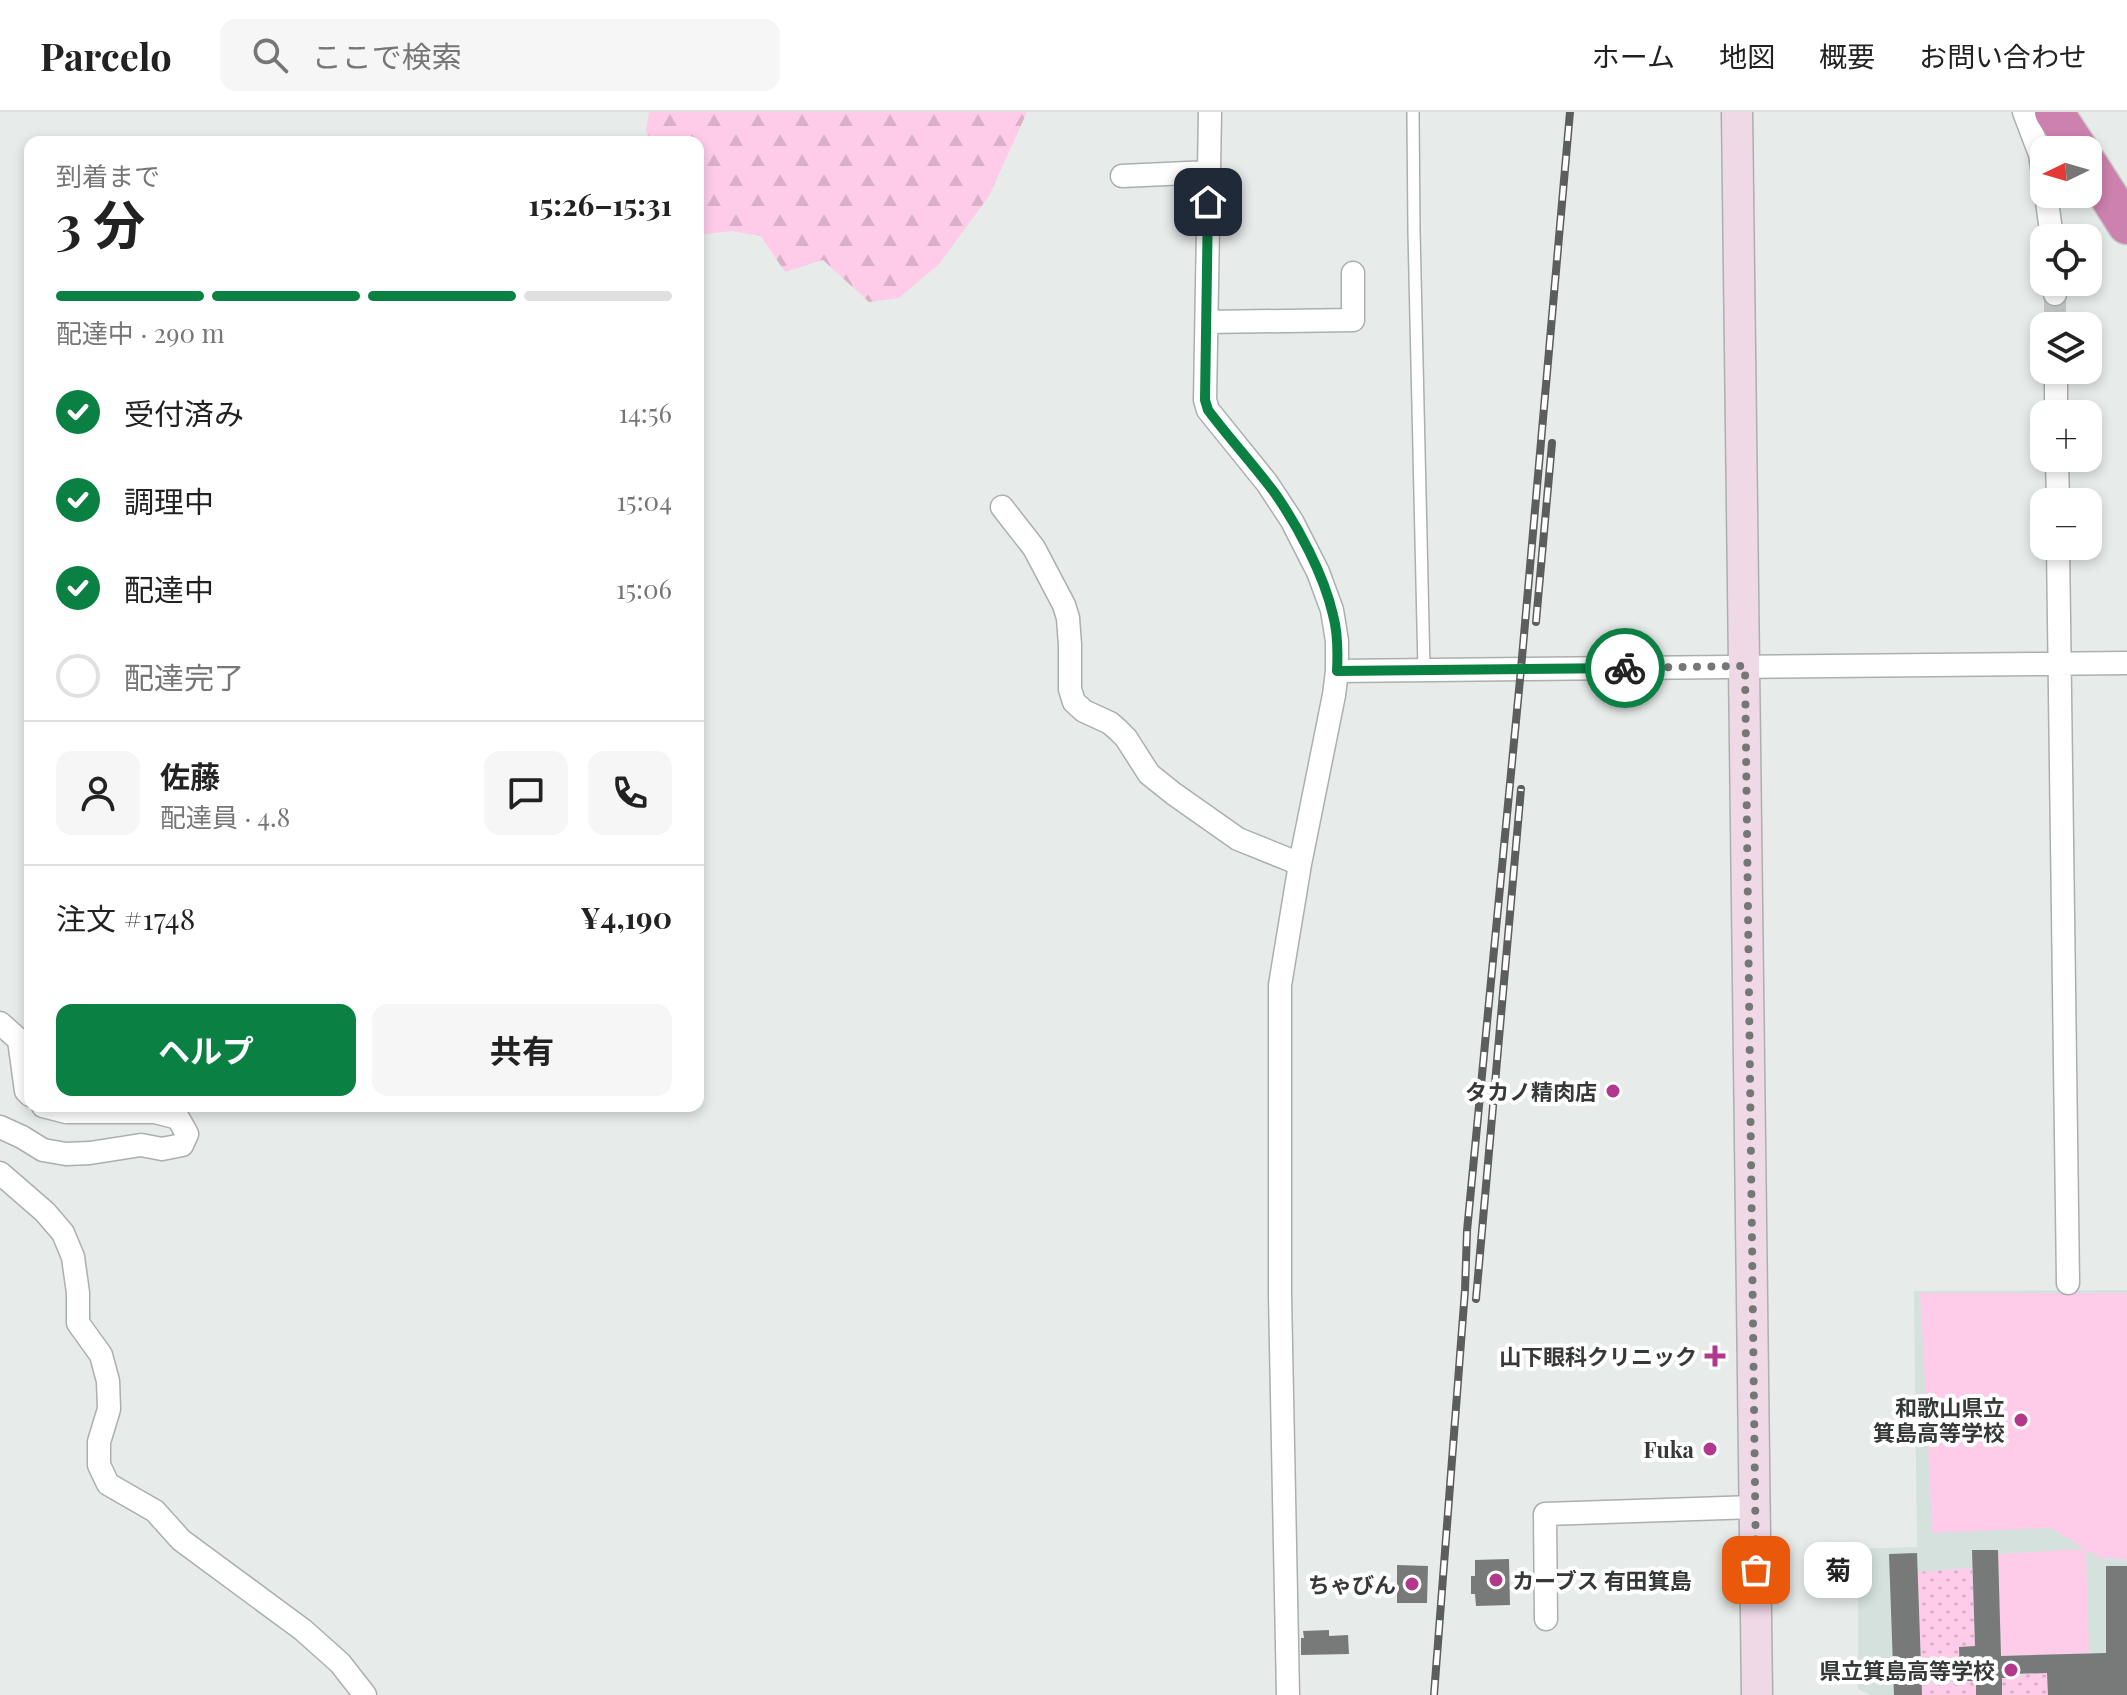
<!DOCTYPE html>
<html lang="ja">
<meta charset="utf-8">
<style>
:root{--surface:#fff;--page:#f6f6f6;--text:#222;--muted:#767676;--line:#e0e0e0;--accent:#0b8043}
body{margin:0;font-family:"Playfair Display","Noto Sans JP",serif;background:var(--page);color:var(--text);height:100vh;display:flex;flex-direction:column;font-size:30px;white-space:nowrap}
*{box-sizing:border-box;margin:0}
p{font-size:26px;color:var(--muted)}
.icon{flex:none;width:44px;height:44px;fill:none;stroke:currentColor;stroke-width:2;stroke-linecap:round;stroke-linejoin:round}
.map{position:relative;flex:1;overflow:hidden}
.sheet{position:absolute;left:24px;top:24px;width:680px;height:976px;display:flex;flex-direction:column;background:var(--surface);border-radius:16px;box-shadow:0 4px 12px #0003}
.sheet>*{flex:none}
.needle{width:52px;rotate:265deg}
.tools{position:absolute;left:2030px;top:24px;display:grid;gap:16px}
.tools a{display:grid;place-items:center;width:72px;height:72px;border-radius:16px;background:var(--surface);box-shadow:0 4px 12px #0003;font-size:40px}
.pin{position:absolute;display:grid;place-items:center;width:68px;height:68px;color:#fff;margin:-34px;border-radius:16px;box-shadow:0 4px 12px #0006}
.courier{position:absolute;display:grid;place-items:center;width:80px;height:80px;margin:-40px;border:6px solid #0b8043;border-radius:50%;background:#fff;color:#222;box-shadow:0 2px 10px #0007}
.bubble{position:absolute;height:56px;border-radius:16px;background:var(--surface);box-shadow:0 4px 12px #0003;font-size:26px;font-weight:700;line-height:56px;text-align:center}
.head em{font-style:normal;font-weight:700}
.head div{display:flex;flex-direction:column-reverse}
.head{display:flex;align-items:center;justify-content:space-between;height:136px;padding:0 32px}
h1{font-size:52px;font-weight:700;line-height:60px}
.bar{display:grid;grid-template-columns:repeat(4,1fr);gap:12px 8px;align-content:center;height:96px;padding:0 32px}
.bar i{height:10px;border-radius:6px;background:var(--line)}
.bar .current{background:var(--accent)}
.bar p{grid-column:span 4}
.line{display:flex;align-items:center;gap:20px;padding:0 32px;border-top:2px solid var(--line)}
.line div{flex:1}
.round{display:grid;place-items:center;flex:none;width:84px;height:84px;border-radius:16px;background:var(--page)}
ol{padding:0 32px;list-style:none}
li{display:flex;align-items:center;gap:24px;height:88px}
li p{margin-inline-start:auto}
li .icon{padding:8px;border-radius:50%;background:var(--accent);color:#fff;stroke-width:4}
li:last-child{color:var(--muted)}
li i{width:44px;height:44px;border:4px solid var(--line);border-radius:50%}
.cta{display:flex;gap:16px;margin-top:auto;padding:16px 32px}
.cta a{flex:1;height:92px;border-radius:16px;background:var(--accent);color:#fff;font-size:32px;font-weight:700;line-height:92px;text-align:center}
.cta a+a{background:var(--page);color:var(--text)}
header{display:flex;align-items:center;gap:48px;box-sizing:border-box;height:112px;padding:0 40px;background:var(--surface);border-bottom:2px solid var(--line)}
header strong{font-size:38px}
nav{display:flex;gap:44px;margin-inline-start:auto;font-size:28px}
.search{width:560px;height:72px;background:var(--page);display:flex;align-items:center;gap:20px;box-sizing:border-box;padding:0 28px;border-radius:16px;color:var(--muted);font-size:30px}
.map>svg:first-child{display:block}
</style>
<header>
<strong>Parcelo</strong>
<div class="search"><svg class="icon" aria-label="search" viewBox="0 0 24 24"><circle cx="10" cy="10" r="6"/><path d="M15 15l6 6"/></svg>ここで検索</div>
<nav><a>ホーム</a><a>地図</a><a>概要</a><a>お問い合わせ</a></nav>
</header>
<div class="map">
<svg width="2127" height="1583" viewBox="0 0 2127 1583">
<defs>
<pattern id="forest-firs" width="22" height="20" patternUnits="userSpaceOnUse" patternTransform="scale(2)"><rect width="22" height="20" fill="#fecce8"/><path d="M5 1l3.5 6h-7zM16 11l3.5 6h-7z" fill="#dab0c8"/></pattern>
<pattern id="park-dots" width="8" height="8" patternUnits="userSpaceOnUse" patternTransform="scale(2)"><rect width="8" height="8" fill="#fecce8"/><path d="M2 2h.1M6 6h.1" fill="none" stroke="#dab0c8" stroke-width="1.8" stroke-linecap="round"/></pattern>
</defs>
<rect width="100%" height="100%" fill="#e7ebea"/>
<path fill="#d4e1dc" d="M 2127,1178 L 2127,1583 L 1871,1583 L 1858,1577 L 1858,1437 L 1917,1435 L 1914,1179 Z"/>
<path fill="url(#forest-firs)" d="M 649,0 L 1027,0 L 989,84 L 939,152 L 899,186 L 869,190 L 823,148 L 785,160 L 761,124 L 731,119 L 698,123 L 698,30 L 651,30 L 646,18 Z"/>
<path fill="url(#park-dots)" d="M 1972,1456 L 1975,1534 L 1959,1535 L 1960,1556 L 1921,1557 L 1918,1460 Z
M 2047,1561 L 2048,1583 L 2002,1583 L 2002,1566 L 2010,1566 L 2010,1562 Z
M 1976,1569 L 1976,1583 L 1922,1583 L 1921,1571 Z"/>
<path fill="#fecce8" d="M 1920,1181 L 2127,1181 L 2127,1447 L 2101,1446 L 2086,1438 L 2089,1541 L 2001,1544 L 1998,1442 L 2085,1437 L 2051,1416 L 1932,1421 L 1927,1305 Z"/>
<path fill="#777a79" d="M 1972,1438 L 1998,1438 L 2001,1544 L 2106,1541 L 2106,1454 L 2127,1454 L 2127,1583 L 2048,1583 L 2047,1561 L 2010,1562 L 2010,1566 L 2002,1566 L 2002,1583 L 1976,1583 L 1976,1569 L 1960,1569 L 1959,1535 L 1975,1534 Z
M 1917,1441 L 1922,1583 L 1894,1583 L 1889,1442 Z
M 1509,1447 L 1510,1493 L 1476,1494 L 1475,1482 L 1471,1482 L 1471,1464 L 1475,1464 L 1475,1448 Z
M 1397,1453 L 1428,1454 L 1427,1491 L 1397,1491 Z
M 1329,1518 L 1329,1524 L 1348,1523 L 1349,1542 L 1301,1543 L 1301,1526 L 1304,1526 L 1303,1519 Z"/>
<g fill="none" stroke-linecap="round" stroke-linejoin="round">
<path stroke="#c4c7c6" stroke-width="22" stroke-dasharray="22 11" stroke-linecap="butt" d="M 2055,182 L 2055,214"/>
<defs>
<path id="lane" d="M 1413,0 L 1414,119 L 1424,558"/>
<path id="street" d="M 1210,0 L 1205,288 L 1208,298 L 1267,371 L 1292,409 L 1318,460 L 1332,498 L 1337,529 L 1337,559 L 1334,583 L 1300,752 L 1280,873 L 1280,1183 L 1288,1583
M 2024,0 L 2040,42 L 2044,69
M 1122,64 L 1209,60
M 2046,82 L 2052,126
M 2055,170 L 2055,182
M 1207,210 L 1353,208 L 1353,161
M 2056,258 L 2056,302
M 2057,346 L 2058,390
M 1002,395 L 1034,436 L 1064,493 L 1068,506 L 1070,533 L 1070,577 L 1074,590 L 1084,599 L 1110,611 L 1118,618 L 1126,626 L 1149,662 L 1174,682 L 1238,727 L 1300,752
M 2058,434 L 2068,1171
M 1337,559 L 2127,551
M 0,911 L 19,928 L 26,979 L 30,983
M 0,1015 L 22,1025 L 43,1038 L 66,1042 L 90,1041 L 141,1033 L 162,1037 L 182,1033 L 187,1022 L 178,1006 L 155,1000 L 66,1000 L 43,994
M 0,1061 L 45,1100 L 63,1121 L 73,1145 L 78,1181 L 78,1211 L 101,1243 L 108,1269 L 109,1297 L 99,1330 L 99,1353 L 108,1372 L 155,1399 L 181,1428 L 303,1518 L 340,1551 L 365,1583
M 1546,1507 L 1545,1402 L 1755,1395"/>
<path id="secondary" d="M 1737,0 L 1757,1583"/>
<path id="highway" d="M 2054,0 L 2079,38
M 2088,52 L 2127,113"/>
</defs>
<use href="#lane" stroke="#abafae" stroke-width="14"/>
<use href="#street" stroke="#abafae" stroke-width="25"/>
<use href="#secondary" stroke="#abafae" stroke-width="33"/>
<use href="#highway" stroke="#c7c7c7" stroke-width="41"/>
<use href="#lane" stroke="#fff" stroke-width="11"/>
<use href="#street" stroke="#fff" stroke-width="22"/>
<use href="#secondary" stroke="#f0d9e7" stroke-width="30"/>
<use href="#highway" stroke="#cd81ae" stroke-width="38"/>
<defs>
<path id="rail" d="M 1536,510 L 1552,331
M 1476,1187 L 1521,677
M 1434,1583 L 1465,1178 L 1467,1119 L 1521,557 L 1570,0"/>
</defs>
<use href="#rail" stroke="#5c5e5e" stroke-width="8"/>
<use href="#rail" stroke="#fff" stroke-width="5" stroke-dasharray="15" stroke-linecap="butt"/>
</g>
<g fill="none" stroke-linecap="round" stroke-linejoin="round">
<path stroke="#757776" stroke-width="8" stroke-dasharray="0 14.4" d="M 1625,556 L 1745,554 L 1756,1458"/>
<path stroke="#0b8043" stroke-width="10" d="M 1208,90 L 1205,288 L 1208,298 C 1229,326 1253,352 1274,380 C 1298,414 1324,463 1333,503 C 1338,521 1338,540 1337,559 L 1625,556"/>
</g>
<g fill="#b3388b" stroke="#fff" stroke-width="3">
<circle cx="1613" cy="979" r="8"/>
<path d="M1711 1232h8v8h8v8h-8v8h-8v-8h-8v-8h8z"/>
<circle cx="2021" cy="1308" r="8"/>
<circle cx="1710" cy="1337" r="8"/>
<circle cx="1496" cy="1468" r="8"/>
<circle cx="1412" cy="1472" r="8"/>
<circle cx="2011" cy="1558" r="8"/>
</g>
<g text-anchor="middle" dominant-baseline="central" stroke-width="8" stroke-linejoin="round" paint-order="stroke">
<g font-size="22" font-weight="bold" fill="#373838" stroke="#fff" text-anchor="end">
<text x="1597" y="979">タカノ精肉店</text>
<text x="1697" y="1244">山下眼科クリニック</text>
<text x="2005" y="1295">和歌山県立<tspan x="2005" dy="25">箕島高等学校</tspan></text>
<text x="1694" y="1337">Fuka</text>
<text x="1512" y="1468" text-anchor="start">カーブス 有田箕島</text>
<text x="1396" y="1472">ちゃびん</text>
<text x="1995" y="1558">県立箕島高等学校</text>
</g>
</g>
</svg>
<div class="tools">
<a><svg class="needle" viewBox="-14 -14 28 28"><path d="M0-13l5 13h-10z" fill="#e53935"/><path d="M0 13l5-13h-10z" fill="#767676"/></svg></a>
<a><svg class="icon" aria-label="locate" viewBox="0 0 24 24"><circle cx="12" cy="12" r="6"/><path d="M12 2v4M12 18v4M2 12h4M18 12h4"/></svg></a>
<a><svg class="icon" aria-label="layers" viewBox="0 0 24 24"><path d="M12 4l9 5-9 5-9-5zM3 14l9 5 9-5"/></svg></a>
<a>+</a>
<a>−</a>
</div>
<div class="pin" style="left:1756px;top:1458px;background:#ea580c"><svg class="icon" aria-label="bag" viewBox="0 0 24 24"><path d="M5 8h14l-1 12H6zM9 8a3 3 0 0 1 6 0"/></svg></div>
<div class="pin" style="left:1208px;top:90px;background:#1f2937"><svg class="icon" aria-label="home" viewBox="0 0 24 24"><path d="M3 11l9-7 9 7M6 9v11h12V9"/></svg></div>
<div class="courier" style="left:1625px;top:556px"><svg class="icon" aria-label="bike" viewBox="0 0 24 24"><circle cx="6" cy="16" r="4"/><circle cx="18" cy="16" r="4"/><path d="M6 16l4-8h5l3 8M10 8l3 8H6M13 5h3"/></svg></div>
<div class="bubble" style="left:1804px;top:1430px;width:68px">菊</div>
<section class="sheet">
<div class="head"><div><h1>3 分</h1><p>到着まで</p></div><em>15:26–15:31</em></div>
<div class="bar"><i class="current"></i><i class="current"></i><i class="current"></i><i></i><p>配達中 · 290 m</p></div>
<ol>
<li><svg class="icon" aria-label="check" viewBox="0 0 24 24"><path d="M5 12l5 5 9-10"/></svg>受付済み<p>14:56</p></li>
<li><svg class="icon" aria-label="check" viewBox="0 0 24 24"><path d="M5 12l5 5 9-10"/></svg>調理中<p>15:04</p></li>
<li><svg class="icon" aria-label="check" viewBox="0 0 24 24"><path d="M5 12l5 5 9-10"/></svg>配達中<p>15:06</p></li>
<li><i></i>配達完了</li>
</ol>
<div class="line" style="height:144px"><a class="round"><svg class="icon" aria-label="person" viewBox="0 0 24 24"><circle cx="12" cy="8" r="4"/><path d="M4 21q1-7 8-7t8 7"/></svg></a><div><b>佐藤</b><p>配達員 · 4.8</p></div><a class="round"><svg class="icon" aria-label="chat" viewBox="0 0 24 24"><path d="M4 5h16v11H9l-5 4z"/></svg></a><a class="round"><svg class="icon" aria-label="phone" viewBox="0 0 24 24"><path d="M5 4h4l2 5-3 2q2 4 5 5l2-3 5 2v4C11 20 4 13 5 4z"/></svg></a></div>
<div class="line" style="height:104px"><div>注文 #1748</div><b>¥4,190</b></div>
<div class="cta"><a>ヘルプ</a><a>共有</a></div>
</section>
</div>
